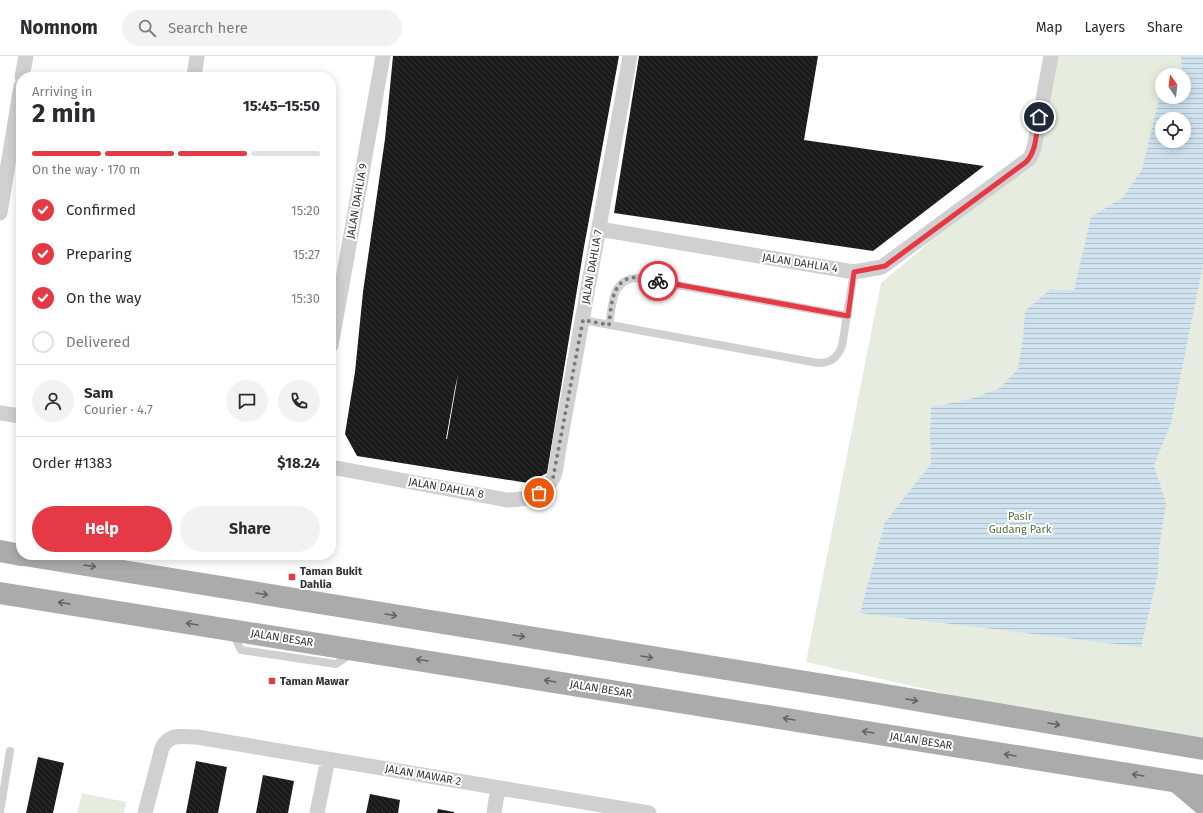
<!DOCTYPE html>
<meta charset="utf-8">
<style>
:root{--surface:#fff;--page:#f2f2f3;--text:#2b2b33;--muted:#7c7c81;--line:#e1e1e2;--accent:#e63946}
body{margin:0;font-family:"Fira Sans",sans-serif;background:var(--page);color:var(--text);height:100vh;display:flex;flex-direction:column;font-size:15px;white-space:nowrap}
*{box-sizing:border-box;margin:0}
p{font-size:13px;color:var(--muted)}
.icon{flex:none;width:22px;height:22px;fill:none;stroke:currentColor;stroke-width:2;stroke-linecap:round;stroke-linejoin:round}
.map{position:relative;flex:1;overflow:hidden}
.details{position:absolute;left:16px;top:16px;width:320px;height:488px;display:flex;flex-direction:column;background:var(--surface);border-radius:16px;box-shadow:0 2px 10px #0003}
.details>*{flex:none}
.needle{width:26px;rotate:346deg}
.tools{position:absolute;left:1155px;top:12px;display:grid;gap:8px}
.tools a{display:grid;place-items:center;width:36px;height:36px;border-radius:50%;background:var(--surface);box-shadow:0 2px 10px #0003;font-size:20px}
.pin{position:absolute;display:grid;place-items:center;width:34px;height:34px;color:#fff;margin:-17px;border:2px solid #fff;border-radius:50%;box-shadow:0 1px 4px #0007}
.courier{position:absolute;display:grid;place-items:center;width:40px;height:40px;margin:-20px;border:3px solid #e63946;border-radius:50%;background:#fff;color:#222;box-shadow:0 1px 5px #0007}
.overview em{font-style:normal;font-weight:700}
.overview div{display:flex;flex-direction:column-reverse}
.overview{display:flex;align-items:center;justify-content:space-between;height:68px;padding:0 16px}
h1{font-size:26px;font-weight:700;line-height:30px}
.bar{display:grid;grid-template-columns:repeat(4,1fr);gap:6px 4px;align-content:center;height:48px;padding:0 16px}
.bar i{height:5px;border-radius:3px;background:var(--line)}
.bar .current{background:var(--accent)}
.bar p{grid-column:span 4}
.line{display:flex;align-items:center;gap:10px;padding:0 16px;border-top:1px solid var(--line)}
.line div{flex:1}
.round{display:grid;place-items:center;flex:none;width:42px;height:42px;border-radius:21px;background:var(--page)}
ol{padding:0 16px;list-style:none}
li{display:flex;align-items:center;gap:12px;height:44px}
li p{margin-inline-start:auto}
li .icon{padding:4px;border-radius:50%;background:var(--accent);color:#fff;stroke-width:4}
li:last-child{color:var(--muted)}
li i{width:22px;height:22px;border:2px solid var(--line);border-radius:50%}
.cta{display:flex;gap:8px;margin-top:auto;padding:8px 16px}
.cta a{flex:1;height:46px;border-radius:24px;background:var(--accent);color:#fff;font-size:16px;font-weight:700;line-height:46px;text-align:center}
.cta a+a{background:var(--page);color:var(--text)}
header{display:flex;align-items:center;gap:24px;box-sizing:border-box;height:56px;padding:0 20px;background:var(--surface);border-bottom:1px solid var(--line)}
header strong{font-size:19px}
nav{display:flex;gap:22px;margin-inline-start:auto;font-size:14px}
.search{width:280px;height:36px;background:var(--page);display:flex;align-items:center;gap:10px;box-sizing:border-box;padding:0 14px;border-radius:22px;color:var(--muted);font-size:15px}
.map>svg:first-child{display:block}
</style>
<header>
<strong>Nomnom</strong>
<div class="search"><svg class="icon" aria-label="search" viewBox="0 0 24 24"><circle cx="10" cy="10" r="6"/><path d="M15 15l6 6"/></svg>Search here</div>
<nav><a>Map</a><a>Layers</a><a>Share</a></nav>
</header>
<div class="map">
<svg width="1203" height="757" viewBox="0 0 1203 757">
<defs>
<pattern id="water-rules" width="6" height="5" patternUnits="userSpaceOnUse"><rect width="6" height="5" fill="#cfe2ee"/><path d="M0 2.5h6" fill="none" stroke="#b2c2cd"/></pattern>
<pattern id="building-back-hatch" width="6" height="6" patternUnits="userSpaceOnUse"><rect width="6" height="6" fill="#1a1a1a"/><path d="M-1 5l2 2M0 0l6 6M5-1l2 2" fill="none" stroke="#333"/></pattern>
</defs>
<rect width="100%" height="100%" fill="#fff"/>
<path fill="#e6ecdf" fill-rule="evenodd" d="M 1051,0 L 1203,0 L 1203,685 L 1175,689 L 806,606 L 881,227 L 1026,105 ZM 1162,19 L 1184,19 L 1184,41 L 1162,41 ZM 1162,63 L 1184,63 L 1184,85 L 1162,85 Z
M 82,737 L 126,746 L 124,757 L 77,757 Z"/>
<path fill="url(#water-rules)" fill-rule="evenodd" d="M 1181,0 L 1203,0 L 1203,209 L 1171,367 L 1154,409 L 1166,447 L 1159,493 L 1158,518 L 1141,591 L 860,557 L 885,466 L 931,408 L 930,374 L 931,351 L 967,344 L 1000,332 L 1018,313 L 1023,282 L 1025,255 L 1051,233 L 1074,235 L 1091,161 L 1122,142 L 1142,114 L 1161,35 L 1162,34 L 1162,41 L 1184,41 L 1184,19 L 1177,19 L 1182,13 ZM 1162,63 L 1184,63 L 1184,85 L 1162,85 Z"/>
<path fill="url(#building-back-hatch)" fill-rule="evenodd" d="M 393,0 L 619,0 L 584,191 L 547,417 L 528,427 L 357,400 L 345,378 L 355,316 L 363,236 L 385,83 ZM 458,319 L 447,383 L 446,383 L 455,332 Z
M 639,0 L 818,0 L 804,84 L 984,110 L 873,195 L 614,157 Z
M 38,701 L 64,707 L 53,757 L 26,757 Z
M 196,705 L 227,711 L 218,757 L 186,757 Z
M 263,719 L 294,725 L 288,757 L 256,757 Z
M 370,738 L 400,744 L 398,757 L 366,757 Z
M 438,753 L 454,756 L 454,757 L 437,757 Z"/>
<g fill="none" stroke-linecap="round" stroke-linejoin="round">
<path stroke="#d0d0d0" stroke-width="8" d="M 583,264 L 818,307 C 831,307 837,302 842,290 L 854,216
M 609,269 C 613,247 611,223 638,222 L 848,260
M 233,578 L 241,594 L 336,608 L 351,598
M 0,756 L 10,695"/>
<path stroke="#d0d0d0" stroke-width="15" d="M 22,21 L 26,0
M 194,21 L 197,0
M 0,157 L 21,30
M 599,173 L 854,216 L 882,211 L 1030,102 L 1034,92 L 1051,0
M 331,290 L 383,0
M 0,357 L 21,360
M 331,411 L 507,444 C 525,444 544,440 553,422 C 557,414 557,401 559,392 L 630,0
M 145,757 L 162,692 C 169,677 182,681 197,681 L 649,757
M 317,757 L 328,703
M 494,757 L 498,732"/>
<path stroke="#ababab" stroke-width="22" d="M 0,495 L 21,499
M 24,499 L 874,637 L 1203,693
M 0,537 L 1203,730
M 1177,726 L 1203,748"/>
</g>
<defs><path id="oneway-shaft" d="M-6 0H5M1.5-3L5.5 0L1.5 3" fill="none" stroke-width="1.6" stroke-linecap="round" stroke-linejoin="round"/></defs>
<g stroke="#636363">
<use href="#oneway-shaft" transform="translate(90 510) rotate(9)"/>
<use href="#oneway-shaft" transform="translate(262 538) rotate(9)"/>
<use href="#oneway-shaft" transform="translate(64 547) rotate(-171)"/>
<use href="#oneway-shaft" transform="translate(391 559) rotate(9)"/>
<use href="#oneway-shaft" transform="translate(192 568) rotate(-171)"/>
<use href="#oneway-shaft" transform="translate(519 580) rotate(9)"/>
<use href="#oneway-shaft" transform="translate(647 601) rotate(9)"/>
<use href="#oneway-shaft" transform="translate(422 604) rotate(-171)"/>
<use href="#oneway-shaft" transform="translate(550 625) rotate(-171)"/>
<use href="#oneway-shaft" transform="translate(912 644) rotate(10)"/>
<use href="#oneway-shaft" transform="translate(789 663) rotate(-171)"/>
<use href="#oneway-shaft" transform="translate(1054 668) rotate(10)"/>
<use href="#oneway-shaft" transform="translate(868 676) rotate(-171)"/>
<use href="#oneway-shaft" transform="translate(1010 699) rotate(-171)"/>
<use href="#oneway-shaft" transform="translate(1138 719) rotate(-171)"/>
</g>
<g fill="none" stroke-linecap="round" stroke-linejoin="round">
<path stroke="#7a7a7a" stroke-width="4" stroke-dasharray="0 7.2" d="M 539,437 L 548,428 L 553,422 L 583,264 L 609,269 C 611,253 611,227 630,222 C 639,220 650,224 658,225"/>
<path stroke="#e63946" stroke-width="5" d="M 658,225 L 848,260 L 854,216 L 885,210 L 1026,106 C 1037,95 1036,76 1039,61"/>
</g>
<g fill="#e63946" stroke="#fff" stroke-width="1.5">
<rect x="288" y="517" width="8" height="8" rx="2"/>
<rect x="268" y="621" width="8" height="8" rx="2"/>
</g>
<g text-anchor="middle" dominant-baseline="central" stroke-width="4" stroke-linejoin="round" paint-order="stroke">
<g font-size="11" fill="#333" stroke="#fff">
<text transform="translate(357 145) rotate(-80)">JALAN DAHLIA 9</text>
<text transform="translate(800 207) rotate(9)">JALAN DAHLIA 4</text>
<text transform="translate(592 211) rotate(-80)">JALAN DAHLIA 7</text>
<text transform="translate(446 432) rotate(10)">JALAN DAHLIA 8</text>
<text transform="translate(282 582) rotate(9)">JALAN BESAR</text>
<text transform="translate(601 633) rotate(9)">JALAN BESAR</text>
<text transform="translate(921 685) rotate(9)">JALAN BESAR</text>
<text transform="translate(423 719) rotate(10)">JALAN MAWAR 2</text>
</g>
<g font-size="11" fill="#56703f" stroke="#fff">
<text x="1020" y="460">Pasir<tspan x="1020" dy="13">Gudang Park</tspan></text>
</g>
<g font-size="11" font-weight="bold" fill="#333" stroke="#fff" text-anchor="start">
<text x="300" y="515">Taman Bukit<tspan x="300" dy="13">Dahlia</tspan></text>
<text x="280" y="625">Taman Mawar</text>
</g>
</g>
</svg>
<div class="tools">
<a><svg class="needle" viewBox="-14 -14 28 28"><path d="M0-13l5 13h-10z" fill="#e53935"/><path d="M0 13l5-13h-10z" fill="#7c7c81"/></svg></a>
<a><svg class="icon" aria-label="locate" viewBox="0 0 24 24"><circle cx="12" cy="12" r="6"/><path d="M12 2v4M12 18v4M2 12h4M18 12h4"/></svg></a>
</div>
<div class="pin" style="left:539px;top:437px;background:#ea580c"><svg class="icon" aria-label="bag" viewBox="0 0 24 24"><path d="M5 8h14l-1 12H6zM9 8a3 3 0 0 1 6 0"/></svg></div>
<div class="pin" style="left:1039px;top:61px;background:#1f2937"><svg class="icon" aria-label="home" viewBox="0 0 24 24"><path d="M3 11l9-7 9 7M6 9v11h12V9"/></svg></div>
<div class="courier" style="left:658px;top:225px"><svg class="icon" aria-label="bike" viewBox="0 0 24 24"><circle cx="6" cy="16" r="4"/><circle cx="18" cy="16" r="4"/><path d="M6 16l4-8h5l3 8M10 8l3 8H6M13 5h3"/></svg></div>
<section class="details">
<div class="overview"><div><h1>2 min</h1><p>Arriving in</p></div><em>15:45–15:50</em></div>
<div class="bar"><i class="current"></i><i class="current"></i><i class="current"></i><i></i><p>On the way · 170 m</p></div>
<ol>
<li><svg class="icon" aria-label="check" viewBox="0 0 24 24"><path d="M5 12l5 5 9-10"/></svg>Confirmed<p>15:20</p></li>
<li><svg class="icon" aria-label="check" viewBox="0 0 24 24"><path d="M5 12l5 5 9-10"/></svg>Preparing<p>15:27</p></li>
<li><svg class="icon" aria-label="check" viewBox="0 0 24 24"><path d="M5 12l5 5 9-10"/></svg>On the way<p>15:30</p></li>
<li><i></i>Delivered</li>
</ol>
<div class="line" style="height:72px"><a class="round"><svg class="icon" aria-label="person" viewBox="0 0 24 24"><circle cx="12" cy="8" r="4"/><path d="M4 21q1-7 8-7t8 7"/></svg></a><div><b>Sam</b><p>Courier · 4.7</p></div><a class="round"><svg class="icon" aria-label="chat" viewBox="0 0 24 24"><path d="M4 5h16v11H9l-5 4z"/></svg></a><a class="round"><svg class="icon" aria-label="phone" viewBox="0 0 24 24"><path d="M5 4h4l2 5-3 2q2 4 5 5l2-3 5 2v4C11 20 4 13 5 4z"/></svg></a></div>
<div class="line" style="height:52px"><div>Order #1383</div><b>$18.24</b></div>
<div class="cta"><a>Help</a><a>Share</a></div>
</section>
</div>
